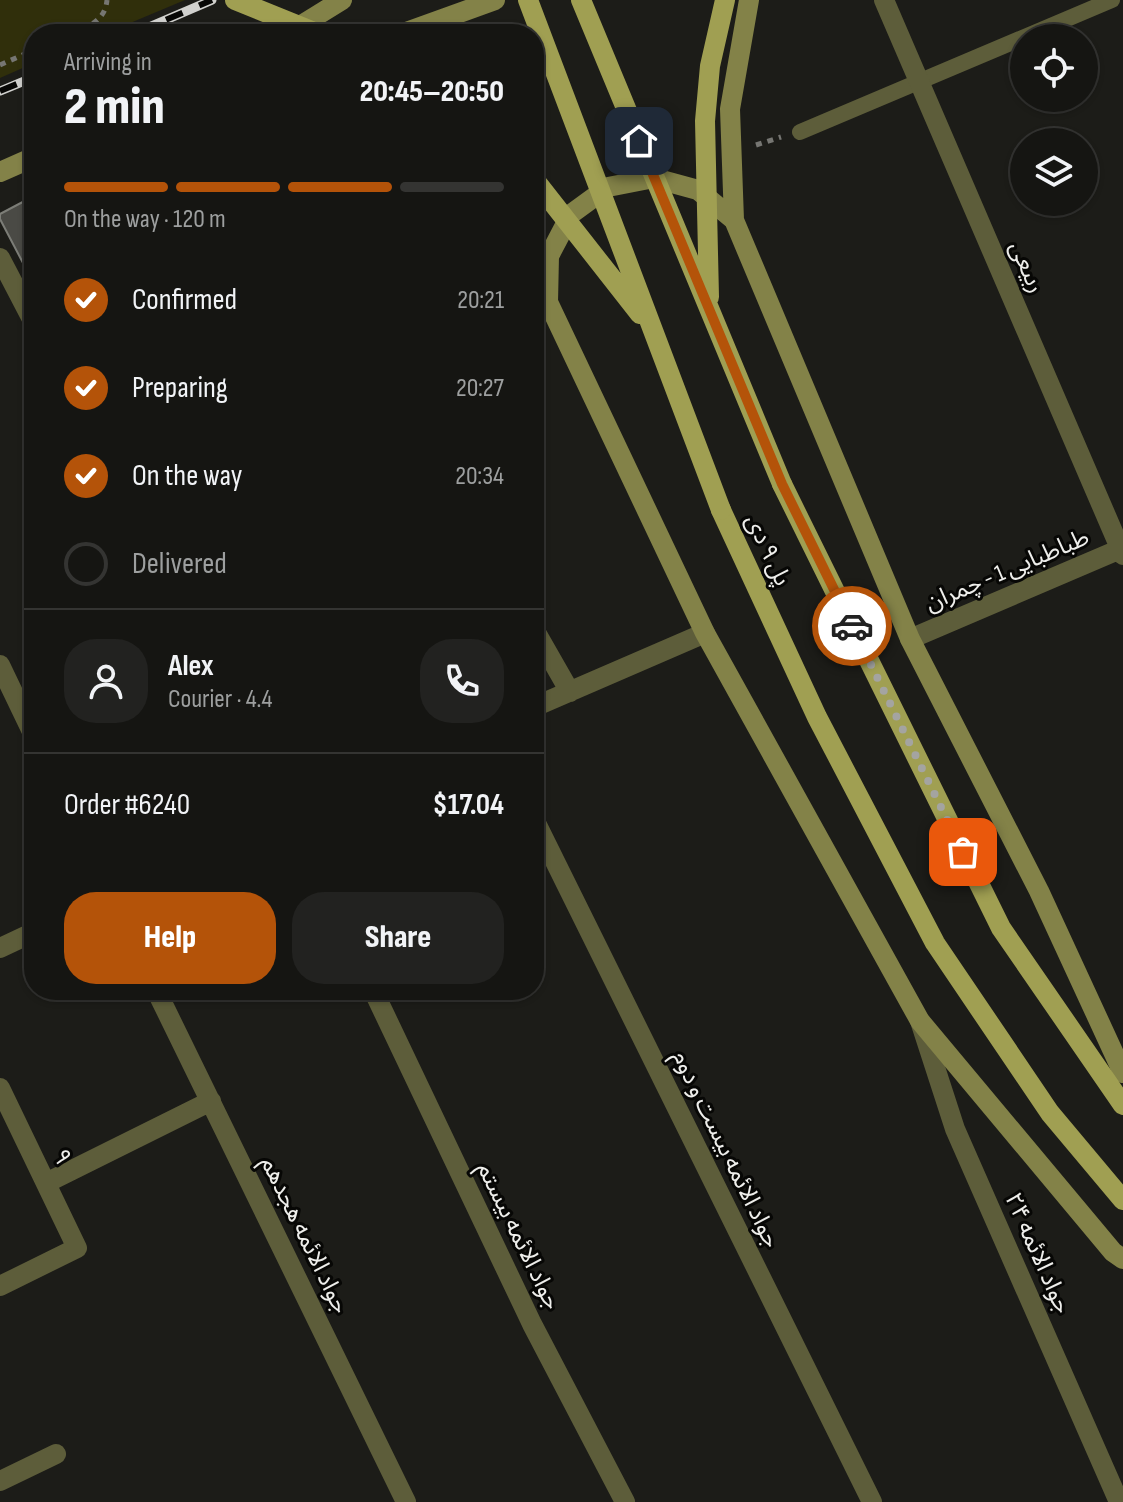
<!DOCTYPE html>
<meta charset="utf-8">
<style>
:root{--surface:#151512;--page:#222220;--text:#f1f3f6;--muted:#9d9f9f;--line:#343432;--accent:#b45309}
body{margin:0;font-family:"Sofia Sans Condensed","Noto Sans Arabic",sans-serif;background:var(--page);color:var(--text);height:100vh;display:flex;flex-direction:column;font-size:30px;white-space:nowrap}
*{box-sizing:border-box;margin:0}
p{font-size:26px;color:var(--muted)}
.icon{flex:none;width:44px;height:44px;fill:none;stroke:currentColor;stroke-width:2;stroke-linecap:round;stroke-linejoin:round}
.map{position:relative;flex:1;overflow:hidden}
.side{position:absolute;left:24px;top:24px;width:520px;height:976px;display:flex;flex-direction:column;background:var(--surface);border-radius:32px;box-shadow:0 2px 6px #0004,0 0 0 2px var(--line)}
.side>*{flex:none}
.buttons{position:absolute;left:1010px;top:24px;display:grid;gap:16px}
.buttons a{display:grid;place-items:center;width:88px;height:88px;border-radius:50%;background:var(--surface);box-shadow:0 2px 6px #0004,0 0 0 2px var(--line);font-size:40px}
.pin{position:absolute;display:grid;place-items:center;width:68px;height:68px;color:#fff;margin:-34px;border-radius:16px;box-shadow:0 4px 12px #0006}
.courier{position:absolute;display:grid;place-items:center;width:80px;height:80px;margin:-40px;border:6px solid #b45309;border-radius:50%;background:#fff;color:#222;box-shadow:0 2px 10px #0007}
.overview em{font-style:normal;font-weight:800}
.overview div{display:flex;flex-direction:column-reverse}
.overview{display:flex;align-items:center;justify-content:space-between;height:136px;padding:0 40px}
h1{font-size:52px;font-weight:800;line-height:60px}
.bar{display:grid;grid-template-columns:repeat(4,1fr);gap:12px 8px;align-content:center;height:96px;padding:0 40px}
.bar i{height:10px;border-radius:6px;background:var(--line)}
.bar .on{background:var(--accent)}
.bar p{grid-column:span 4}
.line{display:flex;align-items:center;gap:20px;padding:0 40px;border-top:2px solid var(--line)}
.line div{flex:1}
.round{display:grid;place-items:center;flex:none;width:84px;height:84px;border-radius:32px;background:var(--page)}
ol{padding:0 40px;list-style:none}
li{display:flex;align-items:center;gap:24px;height:88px}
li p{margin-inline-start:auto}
li .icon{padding:8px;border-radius:50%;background:var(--accent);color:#fff;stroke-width:4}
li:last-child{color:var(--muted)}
li i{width:44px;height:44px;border:4px solid var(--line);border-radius:50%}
.button{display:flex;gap:16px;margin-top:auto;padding:16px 40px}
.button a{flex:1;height:92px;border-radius:32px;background:var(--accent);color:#fff;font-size:32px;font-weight:800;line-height:92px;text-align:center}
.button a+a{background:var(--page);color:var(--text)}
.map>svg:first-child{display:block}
</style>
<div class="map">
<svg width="1123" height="1502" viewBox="0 0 1123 1502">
<rect width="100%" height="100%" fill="#1c1c18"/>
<path fill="#302f0b" d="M 0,0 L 185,0 L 104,34 L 34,34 L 34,63 L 0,78 Z"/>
<path fill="#4a4a45" stroke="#7c7d77" stroke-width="2" d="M 34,196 L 34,284 L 0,219 L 0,214 Z"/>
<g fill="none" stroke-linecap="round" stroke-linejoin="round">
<path stroke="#767672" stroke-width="5" stroke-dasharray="6 6" stroke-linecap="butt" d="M 71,34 C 89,26 105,21 107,0
M 0,65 L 34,50
M 756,145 L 781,137"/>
<path stroke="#5d5d3a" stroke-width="16" d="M 800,132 L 1112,0"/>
<path stroke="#5d5d3a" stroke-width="20" d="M 884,0 L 1123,555
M 0,258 L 34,323
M 534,629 L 570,692
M 910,639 L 1123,548
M 0,665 L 34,736
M 534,707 L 705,633
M 534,819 L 872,1502
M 0,948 L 34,932
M 156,990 L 406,1502
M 373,990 L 532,1324 L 625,1502
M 920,1021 L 955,1129 L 1119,1502
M 0,1088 L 77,1248 L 0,1286
M 46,1183 L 211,1101
M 0,1481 L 56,1454"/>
<path stroke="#838248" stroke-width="20" d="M 749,0 L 730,109 L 734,220 L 910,639 L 1039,891 L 1123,1073
M 287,34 L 342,0
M 401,34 L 495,0
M 0,172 L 34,157
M 534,280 L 548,302 L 705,633 L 920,1021 L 1113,1252 L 1123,1259
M 548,302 L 549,256 L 571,214 L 608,187 L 654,178 L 698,190 L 734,220"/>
<path stroke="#a09f52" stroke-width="20" d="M 782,484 L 1001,928 L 1123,1105
M 721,510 L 817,717 L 935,943 L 1050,1113 L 1123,1200"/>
<defs>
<path id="rail" d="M 133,34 L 212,0
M 0,91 L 34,77"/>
</defs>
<use href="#rail" stroke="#d1d1ce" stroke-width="9"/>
<use href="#rail" stroke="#070705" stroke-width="6" stroke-dasharray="18" stroke-linecap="butt"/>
<path stroke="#a09f52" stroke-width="20" d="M 235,0 L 319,34
M 528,0 L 721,510
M 581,0 L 782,484
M 534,179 L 640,314
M 709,297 L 705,121 L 710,66 L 725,0"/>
</g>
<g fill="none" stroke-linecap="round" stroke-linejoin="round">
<path stroke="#a4a4a1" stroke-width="8" stroke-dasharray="0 14.4" d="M 852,626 L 963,852"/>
<path stroke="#b45309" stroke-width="10" d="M 639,141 L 782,484 L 852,626"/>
</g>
<g text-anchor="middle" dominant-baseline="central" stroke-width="6" stroke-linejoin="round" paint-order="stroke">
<g font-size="24" fill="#eeeeeb" stroke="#070705">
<text transform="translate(1027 267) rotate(67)">ربیعی</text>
<text transform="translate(768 550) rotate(65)">پل ۹ دی</text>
<text transform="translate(1007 570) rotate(-23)">طباطبایی 1 - چمران</text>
<text transform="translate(726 1149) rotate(64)">جواد الائمه بیست و دوم</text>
<text transform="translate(62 1157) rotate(64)">۹</text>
<text transform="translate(305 1235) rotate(64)">جواد الائمه هجدهم</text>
<text transform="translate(519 1236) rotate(64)">جواد الائمه بیستم</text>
<text transform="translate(1038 1253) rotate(66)">جواد الائمه ۲۴</text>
</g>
</g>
</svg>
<div class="buttons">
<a><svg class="icon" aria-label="locate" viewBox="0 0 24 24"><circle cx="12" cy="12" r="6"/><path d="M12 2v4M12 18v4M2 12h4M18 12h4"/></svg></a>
<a><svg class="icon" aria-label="layers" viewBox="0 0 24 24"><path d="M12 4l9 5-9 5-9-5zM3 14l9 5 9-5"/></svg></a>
</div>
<div class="pin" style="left:963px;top:852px;background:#ea580c"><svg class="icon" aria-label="bag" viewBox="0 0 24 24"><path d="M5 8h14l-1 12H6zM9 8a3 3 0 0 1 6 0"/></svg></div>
<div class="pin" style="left:639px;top:141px;background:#1f2937"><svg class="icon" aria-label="home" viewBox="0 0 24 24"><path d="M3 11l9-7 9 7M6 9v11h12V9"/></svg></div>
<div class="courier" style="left:852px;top:626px"><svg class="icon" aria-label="car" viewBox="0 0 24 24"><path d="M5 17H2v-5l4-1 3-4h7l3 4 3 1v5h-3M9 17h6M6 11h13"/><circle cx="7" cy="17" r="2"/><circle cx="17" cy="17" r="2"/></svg></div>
<section class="side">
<div class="overview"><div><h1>2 min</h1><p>Arriving in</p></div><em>20:45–20:50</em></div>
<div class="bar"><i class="on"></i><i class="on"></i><i class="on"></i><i></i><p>On the way · 120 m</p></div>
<ol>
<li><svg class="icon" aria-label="check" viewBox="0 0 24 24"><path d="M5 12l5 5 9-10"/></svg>Confirmed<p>20:21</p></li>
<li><svg class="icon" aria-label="check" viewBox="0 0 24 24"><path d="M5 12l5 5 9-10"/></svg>Preparing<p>20:27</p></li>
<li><svg class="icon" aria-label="check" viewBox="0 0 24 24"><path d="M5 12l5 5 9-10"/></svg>On the way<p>20:34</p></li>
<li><i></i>Delivered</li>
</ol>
<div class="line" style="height:144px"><a class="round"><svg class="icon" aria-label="person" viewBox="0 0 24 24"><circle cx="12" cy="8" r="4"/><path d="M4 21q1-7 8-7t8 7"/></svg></a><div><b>Alex</b><p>Courier · 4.4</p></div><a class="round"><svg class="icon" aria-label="phone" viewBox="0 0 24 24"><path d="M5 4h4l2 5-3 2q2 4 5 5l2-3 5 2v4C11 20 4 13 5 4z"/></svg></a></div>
<div class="line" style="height:104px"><div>Order #6240</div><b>$17.04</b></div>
<div class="button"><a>Help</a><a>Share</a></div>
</section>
</div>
